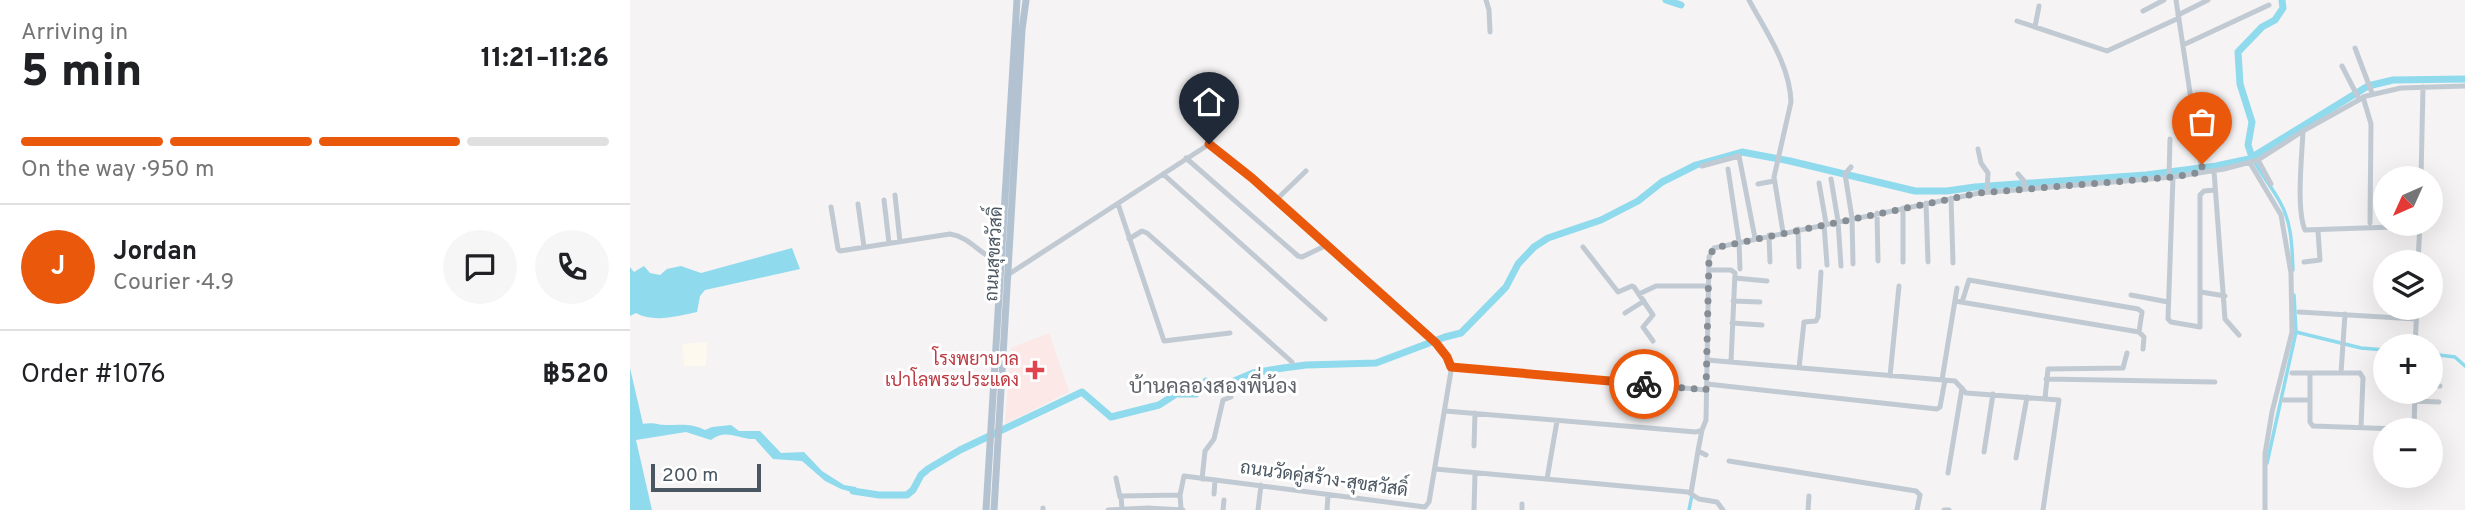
<!DOCTYPE html>
<meta charset="utf-8">
<style>
:root{--surface:#fff;--page:#f6f6f6;--text:#202124;--muted:#757577;--line:#e0e0e0;--accent:#ea580c}
body{margin:0;font-family:Overpass,Sarabun,sans-serif;background:var(--page);color:var(--text);height:100vh;display:flex;flex-direction:column;font-size:26px;white-space:nowrap}
*{box-sizing:border-box;margin:0}
p{font-size:23px;color:var(--muted)}
.icon{flex:none;width:38px;height:38px;fill:none;stroke:currentColor;stroke-width:2;stroke-linecap:round;stroke-linejoin:round}
.map{position:relative;flex:1;overflow:hidden}
.side{display:flex;flex-direction:column;background:var(--surface);width:630px}
.side>*{flex:none}
.needle{width:46px;rotate:225deg}
.buttons{position:absolute;left:1743px;top:166px;display:grid;gap:14px}
.buttons a{display:grid;place-items:center;width:70px;height:70px;border-radius:50%;background:var(--surface);box-shadow:0 7px 28px #0002;font-size:35px}
.scale{position:absolute;left:21px;bottom:18px;width:110px;box-sizing:border-box;padding-left:7px;border:4px solid #4a5661;border-top:0;font-size:19px;line-height:24px;white-space:nowrap;color:#4a5661;-webkit-text-stroke:5px #fff;paint-order:stroke}
.pin{position:absolute;display:grid;place-items:center;width:60px;height:60px;color:#fff;margin:-72px -30px;border-radius:50% 50% 50% 0;rotate:-45deg;box-shadow:0 0 7px #0007}
.pin .icon{rotate:45deg}
.courier{position:absolute;display:grid;place-items:center;width:70px;height:70px;margin:-35px;border:5px solid #ea580c;border-radius:50%;background:#fff;color:#222;box-shadow:0 2px 9px #0007}
.head em{font-style:normal;font-weight:800}
.head div{display:flex;flex-direction:column-reverse}
.head{display:flex;align-items:center;justify-content:space-between;height:119px;padding:0 21px}
h1{font-size:46px;font-weight:800;line-height:52px}
.bar{display:grid;grid-template-columns:repeat(4,1fr);gap:10px 7px;align-content:center;height:84px;padding:0 21px}
.bar i{height:9px;border-radius:5px;background:var(--line)}
.bar .on{background:var(--accent)}
.bar p{grid-column:span 4}
.line{display:flex;align-items:center;gap:18px;padding:0 21px;border-top:2px solid var(--line)}
.line div{flex:1}
.round{display:grid;place-items:center;flex:none;width:74px;height:74px;border-radius:37px;background:var(--page)}
main{display:flex;flex:1;min-height:0}
.map>svg:first-child{display:block}
</style>
<main>
<section class="side">
<div class="head"><div><h1>5 min</h1><p>Arriving in</p></div><em>11:21–11:26</em></div>
<div class="bar"><i class="on"></i><i class="on"></i><i class="on"></i><i></i><p>On the way · 950 m</p></div>
<div class="line" style="height:126px"><b class="round" style="background:var(--accent);color:#fff">J</b><div><b>Jordan</b><p>Courier · 4.9</p></div><a class="round"><svg class="icon" aria-label="chat" viewBox="0 0 24 24"><path d="M4 5h16v11H9l-5 4z"/></svg></a><a class="round"><svg class="icon" aria-label="phone" viewBox="0 0 24 24"><path d="M5 4h4l2 5-3 2q2 4 5 5l2-3 5 2v4C11 20 4 13 5 4z"/></svg></a></div>
<div class="line" style="height:91px"><div>Order #1076</div><b>฿520</b></div>
</section>
<div class="map">
<svg width="1835" height="510" viewBox="0 0 1835 510">
<rect width="100%" height="100%" fill="#f5f3f3"/>
<path fill="#fdf9ef" d="M 77,342 L 76,366 L 54,366 L 52,344 Z"/>
<path fill="#fce8e6" d="M 419,333 L 439,392 L 375,424 L 381,348 Z"/>
<path fill="#90daee" d="M 162,248 L 170,269 L 75,290 L 70,296 L 67,312 C 48,316 24,323 6,313 L 0,316 L 0,267 L 4,272 L 14,266 L 20,273 L 30,275 L 37,269 L 51,266 L 71,273 Z
M 0,368 L 13,424 C 26,422 26,425 36,425 C 52,425 61,423 75,430 L 82,427 L 101,425 L 109,431 L 130,431 L 151,453 L 174,452 L 192,471 L 214,485 L 226,487 L 229,494 L 211,489 L 195,481 L 172,461 L 143,459 L 125,439 C 108,439 95,428 81,440 L 56,432 L 6,440 L 22,510 L 0,510 Z"/>
<g fill="none" stroke-linecap="round" stroke-linejoin="round">
<path stroke="#90daee" stroke-width="3.5" d="M 1622,157 C 1630,174 1643,188 1651,204 C 1662,224 1662,248 1663,270
M 1666,332 L 1731,348 L 1755,350
M 1801,354 L 1825,357 L 1835,366
M 1637,463 L 1666,332 L 1664,295
M 1059,510 L 1062,495"/>
<path stroke="#90daee" stroke-width="7" d="M 1036,0 L 1051,5
M 1622,157 L 1618,145 L 1622,122 L 1610,84 L 1608,52 L 1632,27 L 1645,20 L 1653,8 L 1652,0
M 223,491 L 249,495 L 277,495 L 283,490 L 291,475 L 298,469 L 330,450 L 452,392 L 481,417 L 529,405 L 546,394 L 566,394 L 576,381 L 590,387 L 623,373 L 653,368 L 676,365 L 746,363 L 815,337 L 831,333 L 876,287 L 888,264 L 904,247 L 918,238 L 971,220 L 1008,201 L 1032,182 L 1066,165 L 1112,152 L 1160,161 L 1285,191 L 1317,191 L 1345,187 L 1516,175 L 1586,166 L 1619,159 L 1738,86 L 1763,80 L 1835,79"/>
<path stroke="#c1cad2" stroke-width="5" d="M 856,0 L 859,10 L 860,32
M 1119,0 C 1136,32 1160,65 1161,102 L 1144,177 L 1153,232
M 1546,0 L 1572,172
M 1513,11 L 1534,0
M 1548,15 L 1578,0
M 1387,21 L 1477,51 L 1549,18
M 1405,27 L 1409,6
M 1553,45 L 1639,5
M 1725,48 L 1742,93
M 1712,66 L 1729,99
M 1733,97 L 1741,124 L 1740,223
M 1673,131 C 1672,155 1666,209 1675,230 L 1763,227
M 1348,149 L 1351,163 L 1358,173 L 1357,192
M 556,158 L 668,256 L 672,257 L 697,245
M 1628,160 L 1641,184
M 1620,163 L 1651,215 L 1661,273 L 1662,332 L 1642,412 L 1635,454 L 1635,510
M 1072,166 L 1109,156 L 1125,238
M 1221,167 L 1215,174 L 1222,218 L 1223,264
M 1098,169 L 1109,242 L 1110,269
M 1584,171 L 1595,319 L 1609,335
M 533,174 L 695,319
M 1388,174 L 1394,181 L 1395,188
M 1539,177 L 1540,139
M 1543,177 L 1538,319 L 1541,322 L 1570,327 L 1570,195 L 1574,191 L 1585,190
M 1791,178 L 1793,87
M 1201,179 L 1208,221 L 1211,266
M 1189,183 L 1196,223
M 1128,184 L 1144,181
M 265,195 L 270,242
M 1321,198 L 1323,263
M 254,200 L 259,243
M 646,200 L 676,171
M 1296,203 L 1298,262
M 228,204 L 234,247
M 488,204 L 534,341 L 600,333
M 201,207 L 208,249 L 210,251 L 320,234 C 341,237 351,257 372,263
M 1273,208 L 1273,262
M 1247,213 L 1248,261
M 1194,224 L 1197,265
M 1168,229 L 1169,267
M 1139,235 L 1140,262
M 499,239 L 512,231 L 517,233 L 662,362
M 953,247 L 988,292 L 1002,286 L 1004,287 L 1023,315 L 1013,327 L 1023,341
M 1674,262 L 1690,260 L 1688,231
M 1788,262 L 1790,224
M 1079,270 L 1101,270 L 1105,273 L 1101,362
M 379,274 L 581,143 L 806,343 L 817,357 L 821,371 L 799,502 L 795,507 L 554,476 L 550,495 L 551,509
M 1105,278 L 1137,281
M 1571,292 L 1595,296
M 1009,294 L 1026,286 L 1079,286
M 1501,295 L 1538,302
M 1103,301 L 1130,302
M 1325,301 L 1509,332
M 1332,302 L 1339,280 L 1508,309 L 1512,312 L 1509,332 L 1514,337 L 1513,349
M 1669,312 L 1786,319
M 995,313 L 1014,301
M 1102,323 L 1132,325
M 1785,346 L 1787,308
M 1077,360 L 1325,381 L 1336,393 L 1429,400 L 1413,510
M 821,367 L 1076,390
M 1169,368 L 1174,322 L 1186,321 L 1188,317 L 1191,272
M 1662,373 L 1730,373 L 1733,378 L 1731,427
M 1680,373 L 1680,422 L 1683,426 L 1797,430
M 1711,373 L 1715,314
M 1260,376 L 1269,286
M 1416,379 L 1585,382
M 1312,380 L 1327,288
M 1077,384 L 1307,409 L 1310,407 L 1315,380
M 1801,385 L 1810,386
M 1415,398 L 1418,369 L 1493,368 L 1497,353
M 1654,400 L 1680,400
M 1784,401 L 1809,402
M 815,411 L 1066,432 L 1072,430 L 1076,420 L 1079,257 L 1084,248 L 1349,193 L 1543,177 L 1594,169 L 1628,160 L 1673,131 L 1736,96 L 1771,88 L 1835,86
M 1784,429 L 1785,392
M 1072,430 L 1068,451 L 1076,455
M 1801,431 L 1804,435 L 1804,457
M 844,446 L 845,413
M 1354,452 L 1363,394
M 1386,458 L 1397,397
M 1099,461 L 1286,491 L 1290,495 L 1287,510
M 805,469 L 1058,492 L 1069,499 L 1087,502 L 1093,510
M 1318,473 L 1332,388
M 486,478 L 490,497
M 572,479 L 575,451 L 584,439 L 593,400 L 601,397
M 917,479 L 927,421
M 1061,493 L 1068,451
M 584,494 L 585,480
M 413,508 L 413,510
M 492,509 L 491,496 L 550,495
M 478,510 L 518,508 L 553,510
M 593,510 L 594,500
M 628,510 L 631,485
M 697,510 L 698,495
M 844,510 L 845,473
M 892,510 L 892,504
M 1178,510 L 1179,496
M 1314,510 L 1319,510"/>
<path stroke="#b3c2d1" stroke-width="7" d="M 356,510 L 387,0
M 364,510 L 392,30 L 396,0"/>
</g>
<g fill="none" stroke-linecap="round" stroke-linejoin="round">
<path stroke="#868d94" stroke-width="7" stroke-dasharray="0 12.6" d="M 1014,384 L 1076,390 L 1079,257 L 1084,248 L 1349,193 L 1543,177 L 1572,172 L 1572,164"/>
<path stroke="#ea580c" stroke-width="9" d="M 579,144 L 622,178 L 806,343 L 817,357 L 821,367 L 1014,384"/>
</g>
<path fill="#e0444e" stroke="#fff" stroke-width="2.5" d="M401.5 359.5h7v7h7v7h-7v7h-7v-7h-7v-7h7z"/>
<g text-anchor="middle" dominant-baseline="central" stroke-width="6" stroke-linejoin="round" paint-order="stroke">
<g font-size="18" fill="#4a5661" stroke="#fff">
<text transform="translate(365 254) rotate(-87)">ถนนสุขสวัสดิ์</text>
<text transform="translate(694 480) rotate(8)">ถนนวัดคู่สร้าง-สุขสวัสดิ์</text>
</g>
<g font-size="18" fill="#be3a42" stroke="#fff" text-anchor="end">
<text x="389" y="360">โรงพยาบาล<tspan x="389" dy="21">เปาโลพระประแดง</tspan></text>
</g>
<g font-size="21" fill="#5f6368" stroke="#fff">
<text x="583" y="387">บ้านคลองสองพี่น้อง</text>
</g>
</g>
</svg>
<div class="buttons">
<a><svg class="needle" viewBox="-14 -14 28 28"><path d="M0-13l5 13h-10z" fill="#e53935"/><path d="M0 13l5-13h-10z" fill="#757577"/></svg></a>
<a><svg class="icon" aria-label="layers" viewBox="0 0 24 24"><path d="M12 4l9 5-9 5-9-5zM3 14l9 5 9-5"/></svg></a>
<a>+</a>
<a>−</a>
</div>
<div class="scale">200 m</div>
<div class="pin" style="left:1572px;top:164px;background:#ea580c"><svg class="icon" aria-label="bag" viewBox="0 0 24 24"><path d="M5 8h14l-1 12H6zM9 8a3 3 0 0 1 6 0"/></svg></div>
<div class="pin" style="left:579px;top:144px;background:#1f2937"><svg class="icon" aria-label="home" viewBox="0 0 24 24"><path d="M3 11l9-7 9 7M6 9v11h12V9"/></svg></div>
<div class="courier" style="left:1014px;top:384px"><svg class="icon" aria-label="bike" viewBox="0 0 24 24"><circle cx="6" cy="16" r="4"/><circle cx="18" cy="16" r="4"/><path d="M6 16l4-8h5l3 8M10 8l3 8H6M13 5h3"/></svg></div>
</div>
</main>
